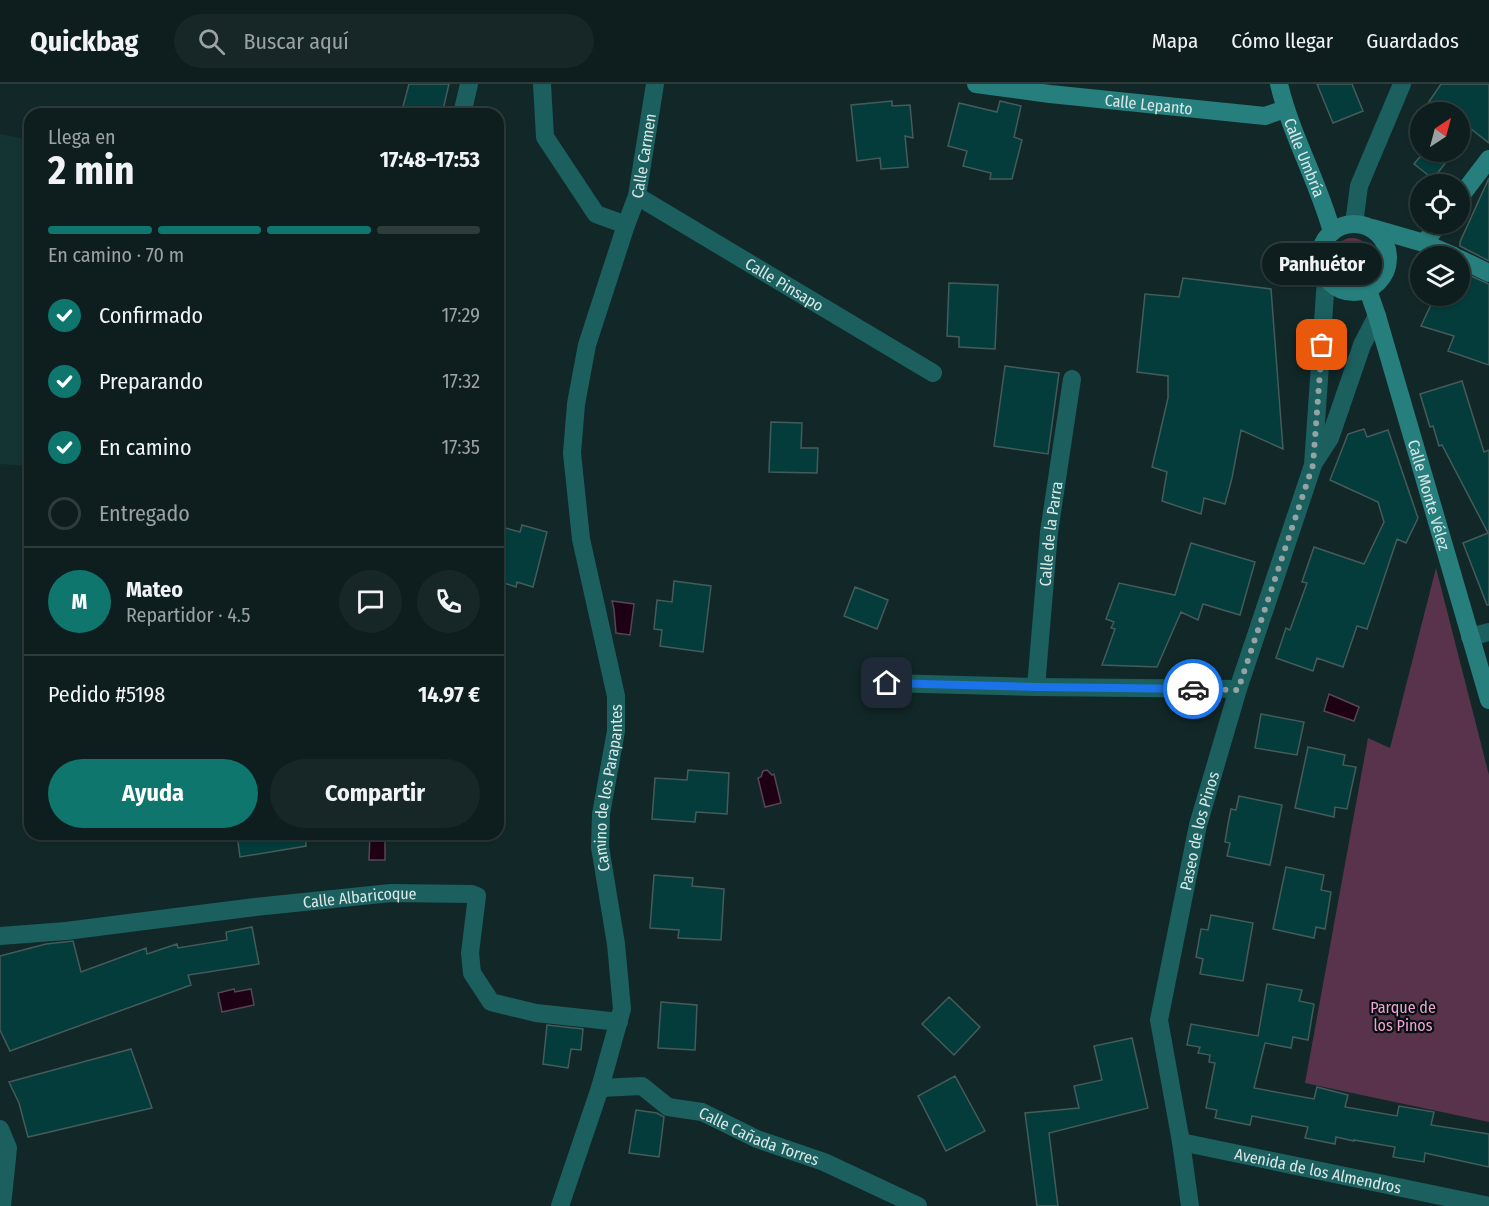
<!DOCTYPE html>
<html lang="es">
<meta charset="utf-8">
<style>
:root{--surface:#0e1e1e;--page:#172727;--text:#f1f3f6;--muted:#9ba2a4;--line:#2e3c3c;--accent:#0f766e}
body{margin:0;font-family:"Fira Sans Condensed",sans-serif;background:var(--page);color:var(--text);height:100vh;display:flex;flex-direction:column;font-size:22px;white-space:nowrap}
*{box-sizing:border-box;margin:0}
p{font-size:20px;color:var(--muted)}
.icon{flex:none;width:33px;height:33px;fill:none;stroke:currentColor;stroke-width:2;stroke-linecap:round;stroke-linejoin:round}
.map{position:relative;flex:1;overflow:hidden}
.details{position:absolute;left:24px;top:24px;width:480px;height:732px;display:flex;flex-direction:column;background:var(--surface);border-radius:18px;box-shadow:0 2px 4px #0004,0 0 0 2px var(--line)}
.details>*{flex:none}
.needle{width:39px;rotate:36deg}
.controls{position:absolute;left:1410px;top:18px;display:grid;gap:12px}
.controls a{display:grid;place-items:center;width:60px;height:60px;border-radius:50%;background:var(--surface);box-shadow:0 2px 4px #0004,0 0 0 2px var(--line);font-size:30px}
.pin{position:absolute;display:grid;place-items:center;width:51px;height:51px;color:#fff;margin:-26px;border-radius:12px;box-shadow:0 3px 9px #0006}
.courier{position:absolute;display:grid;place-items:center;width:60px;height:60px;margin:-30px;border:4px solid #1a73e8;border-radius:50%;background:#fff;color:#222;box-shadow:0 2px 8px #0007}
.bubble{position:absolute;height:42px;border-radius:21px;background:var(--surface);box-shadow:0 2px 4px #0004,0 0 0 2px var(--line);font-size:20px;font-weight:700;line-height:42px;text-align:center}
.headline em{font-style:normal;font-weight:700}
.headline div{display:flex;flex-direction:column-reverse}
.headline{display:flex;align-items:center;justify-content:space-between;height:102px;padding:0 24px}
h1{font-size:39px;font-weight:700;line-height:45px}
.bar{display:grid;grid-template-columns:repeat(4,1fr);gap:9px 6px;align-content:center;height:72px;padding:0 24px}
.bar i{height:8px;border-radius:4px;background:var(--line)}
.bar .current{background:var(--accent)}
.bar p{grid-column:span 4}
.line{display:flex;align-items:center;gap:15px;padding:0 24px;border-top:2px solid var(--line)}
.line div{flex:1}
.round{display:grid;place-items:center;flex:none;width:63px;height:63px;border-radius:32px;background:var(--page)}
ol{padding:0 24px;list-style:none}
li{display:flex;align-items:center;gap:18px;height:66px}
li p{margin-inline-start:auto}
li .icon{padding:6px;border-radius:50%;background:var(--accent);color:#fff;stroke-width:4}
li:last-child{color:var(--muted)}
li i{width:33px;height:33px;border:3px solid var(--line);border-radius:50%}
.action{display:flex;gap:12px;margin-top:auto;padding:12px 24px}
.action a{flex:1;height:69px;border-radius:36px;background:var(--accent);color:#fff;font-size:24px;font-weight:700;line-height:69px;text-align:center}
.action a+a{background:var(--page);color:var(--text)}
header{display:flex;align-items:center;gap:36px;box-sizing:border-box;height:84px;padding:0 30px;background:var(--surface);border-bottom:2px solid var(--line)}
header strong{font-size:28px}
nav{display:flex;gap:33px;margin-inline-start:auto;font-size:21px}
.search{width:420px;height:54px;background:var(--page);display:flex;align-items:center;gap:15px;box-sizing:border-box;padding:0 21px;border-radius:33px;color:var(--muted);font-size:22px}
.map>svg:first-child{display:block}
</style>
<header>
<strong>Quickbag</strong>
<div class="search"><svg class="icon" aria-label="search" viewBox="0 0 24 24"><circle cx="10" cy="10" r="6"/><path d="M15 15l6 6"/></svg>Buscar aquí</div>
<nav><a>Mapa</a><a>Cómo llegar</a><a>Guardados</a></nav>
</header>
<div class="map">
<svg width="1489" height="1122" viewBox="0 0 1489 1122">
<rect width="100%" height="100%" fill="#122828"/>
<path fill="#133433" d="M 0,50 L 30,56 L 30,382 L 0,380 Z"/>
<path fill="#58334b" d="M1333 173a19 19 0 1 1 38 0a19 19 0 1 1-38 0Z
M 1436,484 L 1489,691 L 1489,1038 L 1305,999 L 1368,654 L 1390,664 Z"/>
<path fill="#1e0015" stroke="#564554" stroke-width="1.5" d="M 612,517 L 634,520 L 630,551 L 616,549 L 614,525 Z
M 1329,610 L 1359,623 L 1354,637 L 1324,627 Z
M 767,686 L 772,691 L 774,690 L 781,719 L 765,723 L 758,694 L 761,693 L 763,687 Z
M 370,750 L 385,750 L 385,776 L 369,776 Z
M 234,905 L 235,908 L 251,905 L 254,921 L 222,928 L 218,909 Z"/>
<path fill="#043c3b" stroke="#445b5a" stroke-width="1.5" d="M 409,0 L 449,0 L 442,30 L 401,30 Z
M 1317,0 L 1352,0 L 1363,27 L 1333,39 Z
M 1441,0 L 1489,0 L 1489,59 L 1471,45 L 1460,60 L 1460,28 L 1422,28 Z
M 892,17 L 892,22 L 910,21 L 913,54 L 905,52 L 908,83 L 881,85 L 880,74 L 857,77 L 851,21 Z
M 1000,17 L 1021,22 L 1014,53 L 1022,56 L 1012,95 L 990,95 L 991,89 L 963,82 L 967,67 L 948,62 L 959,19 L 997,28 Z
M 1424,68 L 1454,68 L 1433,95 L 1414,80 Z
M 1489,94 L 1489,177 L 1460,162 L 1460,158 Z
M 1460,187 L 1489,200 L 1489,281 L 1448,267 L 1454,252 L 1421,242 L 1435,212 L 1460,212 Z
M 1183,194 L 1271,205 L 1283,365 L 1241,346 L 1232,394 L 1225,420 L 1204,414 L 1201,430 L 1162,417 L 1167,388 L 1152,383 L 1168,314 L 1168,292 L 1137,288 L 1145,210 L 1179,213 Z
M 949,199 L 998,201 L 995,265 L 959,263 L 959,253 L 947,252 Z
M 1005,282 L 1059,289 L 1048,370 L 994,362 Z
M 1462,297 L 1484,368 L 1489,366 L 1489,521 L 1487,521 L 1463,459 L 1488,449 L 1442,361 L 1439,362 L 1433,342 L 1430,343 L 1420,310 Z
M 771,338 L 802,339 L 801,364 L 818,364 L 817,389 L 769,388 Z
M 1364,345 L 1367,353 L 1388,346 L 1418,434 L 1406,459 L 1397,455 L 1367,545 L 1357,542 L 1343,583 L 1317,574 L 1313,587 L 1276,574 L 1286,544 L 1290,546 L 1307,499 L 1302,498 L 1314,463 L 1364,480 L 1384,438 L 1378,418 L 1330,396 L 1348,350 Z
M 522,441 L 547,448 L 533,503 L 517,498 L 516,503 L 498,497 L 498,442 L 520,448 Z
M 1191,459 L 1255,478 L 1240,531 L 1203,520 L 1198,536 L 1181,528 L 1157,583 L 1102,581 L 1115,545 L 1111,544 L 1114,538 L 1106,535 L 1119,499 L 1175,511 Z
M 674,497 L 711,502 L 703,568 L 660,562 L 662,546 L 654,545 L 657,516 L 672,518 Z
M 855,503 L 888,516 L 877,545 L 844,532 Z
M 1261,630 L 1304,638 L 1297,671 L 1255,664 Z
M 1308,663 L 1345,671 L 1343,681 L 1356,683 L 1347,725 L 1335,723 L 1334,733 L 1295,724 Z
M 688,686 L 729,689 L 727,730 L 696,728 L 695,738 L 652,735 L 655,694 L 687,696 Z
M 1239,712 L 1282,721 L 1270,781 L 1227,772 L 1230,759 L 1225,758 L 1228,740 L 1231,725 L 1236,726 Z
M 237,750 L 305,750 L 306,762 L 240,773 Z
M 1286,783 L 1324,791 L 1321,806 L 1331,808 L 1325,845 L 1316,843 L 1314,854 L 1273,845 Z
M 654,791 L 693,794 L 692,802 L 724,805 L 721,856 L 678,854 L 679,846 L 650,844 Z
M 1211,831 L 1253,839 L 1243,897 L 1200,890 L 1203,875 L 1196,873 L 1201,845 L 1208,846 Z
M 252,843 L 259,880 L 188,891 L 191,901 L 10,967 L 0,946 L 0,872 L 46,860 L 73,857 L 81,888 L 146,864 L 147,870 L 177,860 L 178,864 L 227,856 L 226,848 Z
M 1267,900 L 1302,906 L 1299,917 L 1314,920 L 1308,956 L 1293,953 L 1291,964 L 1265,959 L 1254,1004 L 1314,1015 L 1317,1003 L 1348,1011 L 1345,1023 L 1397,1032 L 1399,1022 L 1434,1028 L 1431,1041 L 1489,1050 L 1489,1083 L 1425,1069 L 1424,1078 L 1393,1073 L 1395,1063 L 1354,1056 L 1354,1057 L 1336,1053 L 1335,1060 L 1305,1054 L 1308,1043 L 1252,1032 L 1250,1041 L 1215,1034 L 1217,1026 L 1206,1024 L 1215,979 L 1209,978 L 1210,971 L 1198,969 L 1200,963 L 1187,961 L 1191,940 L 1258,952 Z
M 949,913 L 980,943 L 954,971 L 922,940 Z
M 661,918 L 697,921 L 695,966 L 658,964 Z
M 547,941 L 583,945 L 581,966 L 571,965 L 568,984 L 543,980 Z
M 1132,954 L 1148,1024 L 1049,1049 L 1058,1122 L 1037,1122 L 1025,1029 L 1079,1024 L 1074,1002 L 1102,996 L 1094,962 Z
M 131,965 L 152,1024 L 28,1053 L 19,1019 L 9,998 Z
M 955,992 L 985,1047 L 946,1067 L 918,1012 Z
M 636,1026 L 657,1029 L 664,1033 L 659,1073 L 629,1069 Z"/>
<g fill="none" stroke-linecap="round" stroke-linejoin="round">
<g stroke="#1b605f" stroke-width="18">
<path d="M 542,0 L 545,53 L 596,130 L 626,141"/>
<path d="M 462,30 L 469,0"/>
<path id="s1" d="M 637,112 L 933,289"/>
<path d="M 1354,140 L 1359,102 L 1402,0"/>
<path d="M 1315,377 L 1330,354 L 1362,261 L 1377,232"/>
<path d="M 1470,553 L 1489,548"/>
<path d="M 877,582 L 887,599 L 1036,603 L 1238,605"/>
<path id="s2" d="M 1036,603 L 1049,448 L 1072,295"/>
<path id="s3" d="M 0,852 L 66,847 L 255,823 L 391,809 L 472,810 L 477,812 L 470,869 L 472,889 L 491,918 L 536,929 L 619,938"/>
<path id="s4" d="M 600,1004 L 642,1002 L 668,1023 L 702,1028 L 757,1055 L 824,1078 L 918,1122"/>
<path d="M 0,1045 L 8,1064 L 2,1122"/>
<path id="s5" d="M 1181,1058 L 1489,1122"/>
<path id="s6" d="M 560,1122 L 600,1004 L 622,925 L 616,860 L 600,763 L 601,730 L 616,647 L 616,612 L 581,455 L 572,369 L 576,320 L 587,261 L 626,141 L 637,112 L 655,0"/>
<path id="s7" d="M 1190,1122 L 1181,1058 L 1159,936 L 1198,741 L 1238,605 L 1313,381 L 1326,195"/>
</g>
<g stroke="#267e7d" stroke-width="18">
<path id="s8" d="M 976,0 L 1050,10 L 1265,32 L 1285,25"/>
<path id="s9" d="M 1279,0 C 1291,51 1318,97 1332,148"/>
<path d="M 1460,113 L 1489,75"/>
<circle cx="1354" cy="174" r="34"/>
<path d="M 1372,144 L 1424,159 L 1454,172"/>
<path d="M 1424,159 L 1439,140"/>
<path d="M 1460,175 L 1489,189"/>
<path id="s10" d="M 1368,206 L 1377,232 L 1489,616"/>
</g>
</g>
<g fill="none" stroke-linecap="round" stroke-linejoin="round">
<path stroke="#94a4a4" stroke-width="6" stroke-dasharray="0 10.8" d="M 1193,605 L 1238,606 L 1313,381 L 1322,261"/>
<path stroke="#1a73e8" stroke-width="8" d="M 887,599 L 1036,603 L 1193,605"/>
</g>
<g text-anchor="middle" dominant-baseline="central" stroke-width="4.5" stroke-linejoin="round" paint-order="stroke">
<g font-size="16" fill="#dae7e7" stroke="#060f0f">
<text stroke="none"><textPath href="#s8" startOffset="174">Calle Lepanto</textPath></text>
<text stroke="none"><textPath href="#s6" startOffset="1077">Calle Carmen</textPath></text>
<text stroke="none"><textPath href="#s9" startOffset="78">Calle Umbría</textPath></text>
<text stroke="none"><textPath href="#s1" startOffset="172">Calle Pinsapo</textPath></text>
<text stroke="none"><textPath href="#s10" startOffset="214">Calle Monte Vélez</textPath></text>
<text stroke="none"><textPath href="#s2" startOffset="154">Calle de la Parra</textPath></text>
<text stroke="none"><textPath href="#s6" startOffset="430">Camino de los Parapantes</textPath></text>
<text stroke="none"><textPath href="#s7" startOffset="382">Paseo de los Pinos</textPath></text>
<text stroke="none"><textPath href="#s3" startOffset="362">Calle Albaricoque</textPath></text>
<text stroke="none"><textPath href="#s4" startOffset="172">Calle Cañada Torres</textPath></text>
<text stroke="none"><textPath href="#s5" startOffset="140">Avenida de los Almendros</textPath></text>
</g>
<g font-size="16" fill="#f3a0d6" stroke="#060f0f">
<text x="1403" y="923">Parque de<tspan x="1403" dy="18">los Pinos</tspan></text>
</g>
</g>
</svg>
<div class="controls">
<a><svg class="needle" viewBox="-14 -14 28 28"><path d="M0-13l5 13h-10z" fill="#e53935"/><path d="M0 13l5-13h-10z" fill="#9ba2a4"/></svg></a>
<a><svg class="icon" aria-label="locate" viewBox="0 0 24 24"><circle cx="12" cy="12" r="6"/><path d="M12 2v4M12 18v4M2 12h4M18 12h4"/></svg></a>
<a><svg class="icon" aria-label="layers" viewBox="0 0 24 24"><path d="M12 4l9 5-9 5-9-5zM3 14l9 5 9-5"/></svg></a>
</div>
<div class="pin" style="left:1322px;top:261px;background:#ea580c"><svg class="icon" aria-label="bag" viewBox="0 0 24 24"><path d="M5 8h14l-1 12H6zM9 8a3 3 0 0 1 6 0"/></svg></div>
<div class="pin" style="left:887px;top:599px;background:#1f2937"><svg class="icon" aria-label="home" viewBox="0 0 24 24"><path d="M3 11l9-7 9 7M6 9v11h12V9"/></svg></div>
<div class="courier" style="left:1193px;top:605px"><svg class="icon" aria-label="car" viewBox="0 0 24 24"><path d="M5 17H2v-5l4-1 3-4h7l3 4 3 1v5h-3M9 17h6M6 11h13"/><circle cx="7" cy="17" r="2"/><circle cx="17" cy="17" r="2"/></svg></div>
<div class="bubble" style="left:1262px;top:159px;width:120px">Panhuétor</div>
<section class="details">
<div class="headline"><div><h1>2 min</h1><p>Llega en</p></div><em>17:48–17:53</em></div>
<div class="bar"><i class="current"></i><i class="current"></i><i class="current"></i><i></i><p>En camino · 70 m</p></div>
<ol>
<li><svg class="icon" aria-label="check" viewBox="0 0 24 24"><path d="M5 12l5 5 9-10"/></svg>Confirmado<p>17:29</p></li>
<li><svg class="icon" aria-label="check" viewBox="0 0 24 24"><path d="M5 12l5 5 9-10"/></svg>Preparando<p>17:32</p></li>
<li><svg class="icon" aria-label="check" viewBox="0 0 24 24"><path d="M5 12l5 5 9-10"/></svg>En camino<p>17:35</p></li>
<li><i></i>Entregado</li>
</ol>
<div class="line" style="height:108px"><b class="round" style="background:var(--accent);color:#fff">M</b><div><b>Mateo</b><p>Repartidor · 4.5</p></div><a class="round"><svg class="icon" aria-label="chat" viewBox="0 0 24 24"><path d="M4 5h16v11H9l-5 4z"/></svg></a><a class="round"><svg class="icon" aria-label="phone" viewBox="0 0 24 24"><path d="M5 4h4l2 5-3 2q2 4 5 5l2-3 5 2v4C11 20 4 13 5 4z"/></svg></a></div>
<div class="line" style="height:78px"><div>Pedido #5198</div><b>14.97 €</b></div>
<div class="action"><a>Ayuda</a><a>Compartir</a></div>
</section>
</div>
